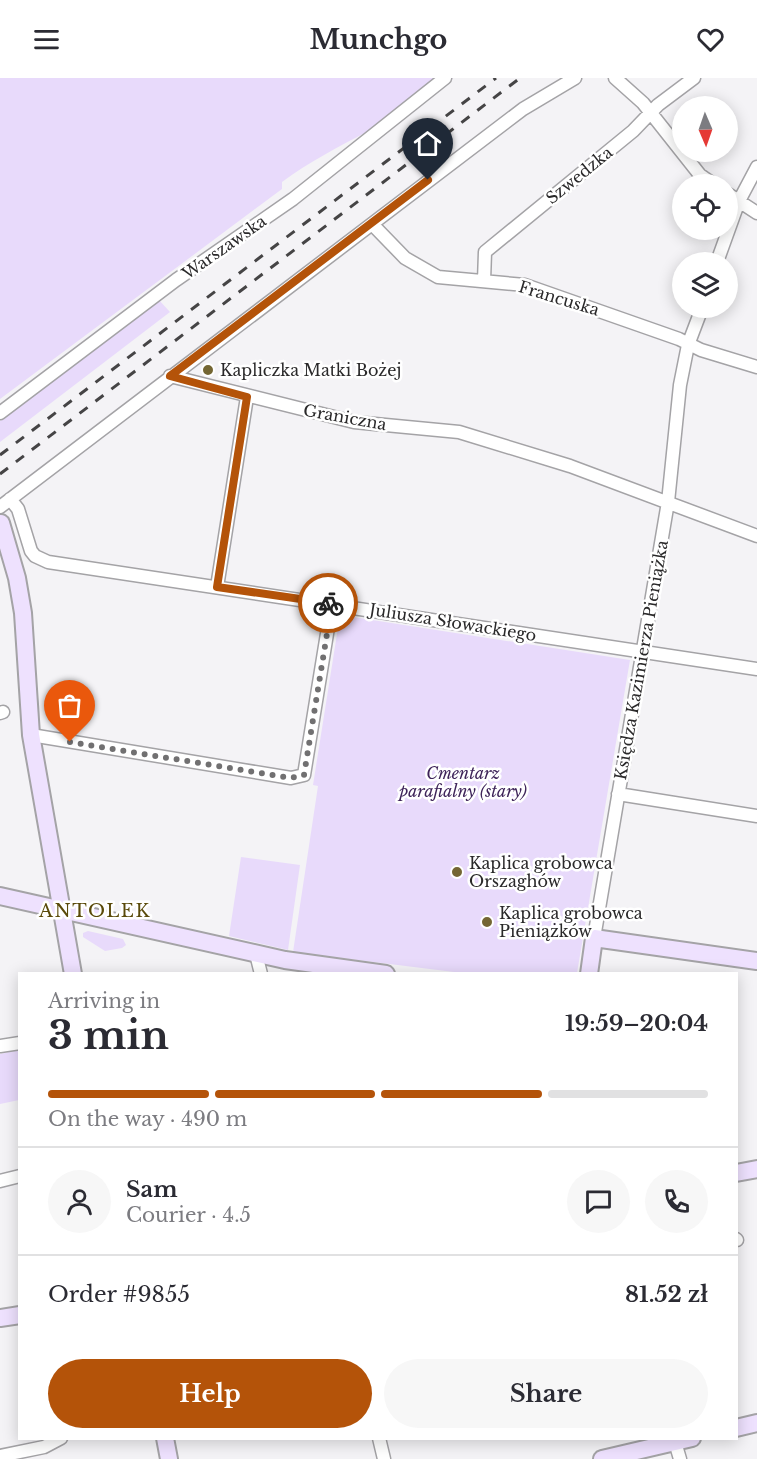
<!DOCTYPE html>
<meta charset="utf-8">
<style>
:root{--surface:#fff;--page:#f7f7f7;--text:#2b2b33;--muted:#7c7c81;--line:#e1e1e2;--accent:#b45309}
body{margin:0;font-family:"Libre Baskerville",serif;background:var(--page);color:var(--text);height:100vh;display:flex;flex-direction:column;font-size:22px;white-space:nowrap}
*{box-sizing:border-box;margin:0}
p{font-size:20px;color:var(--muted)}
.icon{flex:none;width:33px;height:33px;fill:none;stroke:currentColor;stroke-width:2;stroke-linecap:round;stroke-linejoin:round}
.map{position:relative;flex:1;overflow:hidden}
.drawer{position:absolute;left:18px;top:894px;width:720px;height:468px;display:flex;flex-direction:column;background:var(--surface);border-radius:0px;box-shadow:0 3px 15px #0003}
.drawer>*{flex:none}
.needle{width:39px;rotate:178deg}
.buttons{position:absolute;left:672px;top:18px;display:grid;gap:12px}
.buttons a{display:grid;place-items:center;width:66px;height:66px;border-radius:50%;background:var(--surface);box-shadow:0 3px 15px #0003;font-size:30px}
.pin{position:absolute;display:grid;place-items:center;width:51px;height:51px;color:#fff;margin:-62px -26px;border-radius:50% 50% 50% 0;rotate:-45deg;box-shadow:0 0 6px #0007}
.pin .icon{rotate:45deg}
.courier{position:absolute;display:grid;place-items:center;width:60px;height:60px;margin:-30px;border:4px solid #b45309;border-radius:50%;background:#fff;color:#222;box-shadow:0 2px 8px #0007}
.head em{font-style:normal;font-weight:700}
.head div{display:flex;flex-direction:column-reverse}
.head{display:flex;align-items:center;justify-content:space-between;height:102px;padding:0 30px}
h1{font-size:39px;font-weight:700;line-height:45px}
.bar{display:grid;grid-template-columns:repeat(4,1fr);gap:9px 6px;align-content:center;height:72px;padding:0 30px}
.bar i{height:8px;border-radius:4px;background:var(--line)}
.bar .on{background:var(--accent)}
.bar p{grid-column:span 4}
.line{display:flex;align-items:center;gap:15px;padding:0 30px;border-top:2px solid var(--line)}
.line div{flex:1}
.round{display:grid;place-items:center;flex:none;width:63px;height:63px;border-radius:32px;background:var(--page)}
.action{display:flex;gap:12px;margin-top:auto;padding:12px 30px}
.action a{flex:1;height:69px;border-radius:36px;background:var(--accent);color:#fff;font-size:24px;font-weight:700;line-height:69px;text-align:center}
.action a+a{background:var(--page);color:var(--text)}
header{display:flex;justify-content:space-between;align-items:center;height:78px;padding:0 30px;background:var(--surface);font-size:27px;font-weight:700}
.map>svg:first-child{display:block}
</style>
<header><svg class="icon" aria-label="menu" viewBox="0 0 24 24"><path d="M4 6h16M4 12h16M4 18h16"/></svg>Munchgo<svg class="icon" aria-label="heart" viewBox="0 0 24 24"><path d="M12 20l-8-8c-3-5 5-10 8-4 3-6 11-1 8 4z"/></svg></header>
<div class="map">
<svg width="757" height="1381" viewBox="0 0 757 1381">
<rect width="100%" height="100%" fill="#f4f3f6"/>
<path fill="#e8dafb" d="M 0,0 L 453,0 C 401,43 336,64 282,104 L 282,111 L 0,321 Z
M 159,222 L 170,234 L 0,364 L 0,343 L 4,338 Z
M 340,537 L 630,582 L 577,895 L 462,895 L 293,874 L 318,708 L 313,707 Z
M 241,779 L 300,787 L 288,872 L 229,858 Z
M 88,853 L 123,861 L 126,867 L 122,870 L 105,873 L 83,859 L 83,855 Z
M 19,972 L 19,1022 L 0,1026 L 0,976 Z"/>
<g fill="none" stroke-linecap="round" stroke-linejoin="round">
<defs>
<path id="street" d="M 615,0 L 643,25 L 700,97 L 713,106
M 728,116 L 757,135
M 372,146 L 405,180 L 438,199 L 525,207 L 679,261 L 701,272 L 757,289
M 717,184 L 739,123 L 757,89
M 484,203 L 485,174 L 633,53 L 658,27 L 694,0
M 170,298 L 354,344 L 459,354 L 570,388 L 757,458
M 0,335 L 176,202 L 293,121 L 445,0
M 10,421 L 18,431 L 31,473 L 35,478 L 48,484 L 757,591
M 0,429 L 523,31 L 575,0
M 217,509 L 247,319
M 0,635 L 3,634
M 31,657 L 291,700 L 304,697 L 332,525
M 618,716 L 757,738
M 594,860 L 668,424 L 680,307 L 688,267 L 702,230
M 256,876 L 261,896
M 0,968 L 20,965
M 0,1103 L 20,1098
M 736,1161 L 737,1162
M 379,1360 L 384,1381
M 675,1364 L 680,1381
M 0,1378 L 44,1369 L 61,1360"/>
<path id="secondary" d="M 1,445 L 17,500 L 23,535 L 31,657 L 73,896
M 0,818 L 285,882 L 386,896
M 589,896 L 594,860 L 757,883
M 736,1095 L 757,1091
M 0,1240 L 20,1237
M 736,1350 L 757,1345
M 165,1360 L 169,1381
M 602,1381 L 692,1360"/>
</defs>
<use href="#street" stroke="#a4a3a6" stroke-width="15"/>
<use href="#secondary" stroke="#a4a3a6" stroke-width="20"/>
<use href="#street" stroke="#fff" stroke-width="12"/>
<use href="#secondary" stroke="#eee1fe" stroke-width="16"/>
<path stroke="#454445" stroke-width="3" stroke-dasharray="10 10" stroke-linecap="butt" d="M 0,377 L 496,0
M 0,396 L 520,0"/>
</g>
<g fill="none" stroke-linecap="round" stroke-linejoin="round">
<path stroke="#717071" stroke-width="6" stroke-dasharray="0 10.8" d="M 70,664 L 291,700 L 304,697 L 332,525 L 328,525"/>
<path stroke="#b45309" stroke-width="8" d="M 328,525 L 217,509 L 247,319 L 170,298 L 428,102"/>
</g>
<g fill="#746633" stroke="#fff" stroke-width="2">
<circle cx="208" cy="292" r="6"/>
<circle cx="457" cy="794" r="6"/>
<circle cx="487" cy="844" r="6"/>
</g>
<g text-anchor="middle" dominant-baseline="central" stroke-width="5" stroke-linejoin="round" paint-order="stroke">
<g font-size="16" fill="#2a292a" stroke="#fff">
<text transform="translate(579 97) rotate(-39)">Szwedzka</text>
<text transform="translate(224 169) rotate(-35)">Warszawska</text>
<text transform="translate(559 220) rotate(17)">Francuska</text>
<text transform="translate(345 339) rotate(10)">Graniczna</text>
<text transform="translate(453 544) rotate(9)">Juliusza Słowackiego</text>
<text transform="translate(641 582) rotate(-80)">Księdza Kazimierza Pieniążka</text>
</g>
<g font-size="16" fill="#2a292a" stroke="#fff" text-anchor="start">
<text x="220" y="292">Kapliczka Matki Bożej</text>
<text x="469" y="785">Kaplica grobowca<tspan x="469" dy="18">Orszaghów</tspan></text>
<text x="499" y="835">Kaplica grobowca<tspan x="499" dy="18">Pieniążków</tspan></text>
</g>
<g font-size="16" font-style="italic" fill="#3e2459" stroke="#fff">
<text x="463" y="695">Cmentarz<tspan x="463" dy="18">parafialny (stary)</tspan></text>
</g>
<g font-size="18" letter-spacing="1.5" fill="#5a4a0a" stroke="#fff">
<text x="95" y="833">ANTOLEK</text>
</g>
</g>
</svg>
<div class="buttons">
<a><svg class="needle" viewBox="-14 -14 28 28"><path d="M0-13l5 13h-10z" fill="#e53935"/><path d="M0 13l5-13h-10z" fill="#7c7c81"/></svg></a>
<a><svg class="icon" aria-label="locate" viewBox="0 0 24 24"><circle cx="12" cy="12" r="6"/><path d="M12 2v4M12 18v4M2 12h4M18 12h4"/></svg></a>
<a><svg class="icon" aria-label="layers" viewBox="0 0 24 24"><path d="M12 4l9 5-9 5-9-5zM3 14l9 5 9-5"/></svg></a>
</div>
<div class="pin" style="left:70px;top:664px;background:#ea580c"><svg class="icon" aria-label="bag" viewBox="0 0 24 24"><path d="M5 8h14l-1 12H6zM9 8a3 3 0 0 1 6 0"/></svg></div>
<div class="pin" style="left:428px;top:102px;background:#1f2937"><svg class="icon" aria-label="home" viewBox="0 0 24 24"><path d="M3 11l9-7 9 7M6 9v11h12V9"/></svg></div>
<div class="courier" style="left:328px;top:525px"><svg class="icon" aria-label="bike" viewBox="0 0 24 24"><circle cx="6" cy="16" r="4"/><circle cx="18" cy="16" r="4"/><path d="M6 16l4-8h5l3 8M10 8l3 8H6M13 5h3"/></svg></div>
<section class="drawer">
<div class="head"><div><h1>3 min</h1><p>Arriving in</p></div><em>19:59–20:04</em></div>
<div class="bar"><i class="on"></i><i class="on"></i><i class="on"></i><i></i><p>On the way · 490 m</p></div>
<div class="line" style="height:108px"><a class="round"><svg class="icon" aria-label="person" viewBox="0 0 24 24"><circle cx="12" cy="8" r="4"/><path d="M4 21q1-7 8-7t8 7"/></svg></a><div><b>Sam</b><p>Courier · 4.5</p></div><a class="round"><svg class="icon" aria-label="chat" viewBox="0 0 24 24"><path d="M4 5h16v11H9l-5 4z"/></svg></a><a class="round"><svg class="icon" aria-label="phone" viewBox="0 0 24 24"><path d="M5 4h4l2 5-3 2q2 4 5 5l2-3 5 2v4C11 20 4 13 5 4z"/></svg></a></div>
<div class="line" style="height:78px"><div>Order #9855</div><b>81.52 zł</b></div>
<div class="action"><a>Help</a><a>Share</a></div>
</section>
</div>
